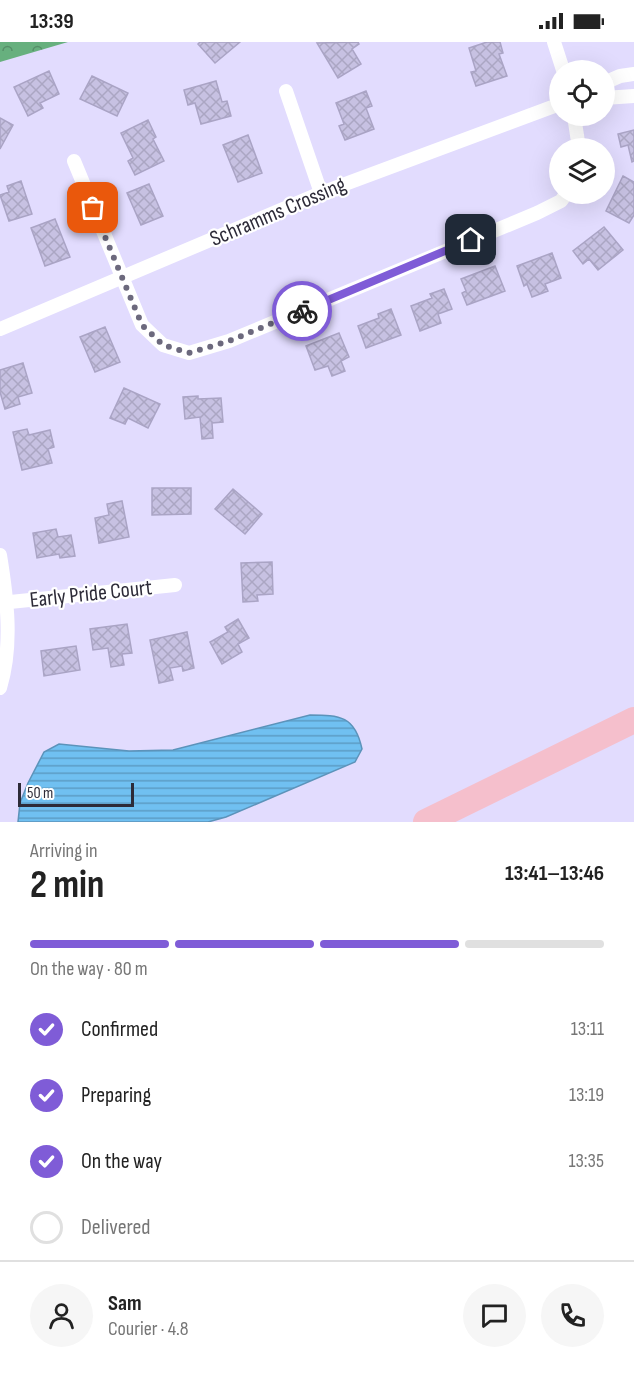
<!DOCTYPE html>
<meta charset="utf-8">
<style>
:root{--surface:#fff;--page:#f6f6f6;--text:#222;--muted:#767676;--line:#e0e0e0;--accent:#7f5cd7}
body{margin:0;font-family:"Sofia Sans Condensed",sans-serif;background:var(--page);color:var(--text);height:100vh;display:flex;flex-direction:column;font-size:22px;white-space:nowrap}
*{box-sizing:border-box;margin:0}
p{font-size:20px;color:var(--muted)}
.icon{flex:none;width:33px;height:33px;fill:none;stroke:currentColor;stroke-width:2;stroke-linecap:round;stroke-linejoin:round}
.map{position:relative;height:780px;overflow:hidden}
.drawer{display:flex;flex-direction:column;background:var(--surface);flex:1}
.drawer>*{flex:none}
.tools{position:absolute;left:549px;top:18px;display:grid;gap:12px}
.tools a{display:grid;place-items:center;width:66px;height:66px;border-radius:50%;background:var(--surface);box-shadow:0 6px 24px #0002;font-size:30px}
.scale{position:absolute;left:18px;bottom:15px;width:116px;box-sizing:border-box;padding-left:6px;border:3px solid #2d2b38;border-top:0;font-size:16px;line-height:21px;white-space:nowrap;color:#2d2b38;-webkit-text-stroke:4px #fff;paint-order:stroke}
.pin{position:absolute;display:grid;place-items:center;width:51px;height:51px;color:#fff;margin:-26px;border-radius:12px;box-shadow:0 3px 9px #0006}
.courier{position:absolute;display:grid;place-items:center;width:60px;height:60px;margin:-30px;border:4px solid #7f5cd7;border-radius:50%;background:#fff;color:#222;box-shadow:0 2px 8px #0007}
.summary em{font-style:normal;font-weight:700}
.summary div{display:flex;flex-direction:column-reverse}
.summary{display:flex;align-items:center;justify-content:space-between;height:102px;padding:0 30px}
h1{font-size:39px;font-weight:700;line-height:45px}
.bar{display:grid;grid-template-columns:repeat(4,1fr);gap:9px 6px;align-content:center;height:72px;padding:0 30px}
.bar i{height:8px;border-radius:4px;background:var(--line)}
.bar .current{background:var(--accent)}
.bar p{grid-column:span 4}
.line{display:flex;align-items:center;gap:15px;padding:0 30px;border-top:2px solid var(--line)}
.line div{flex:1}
.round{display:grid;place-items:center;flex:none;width:63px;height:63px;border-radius:32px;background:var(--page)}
ol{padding:0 30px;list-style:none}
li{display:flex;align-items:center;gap:18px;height:66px}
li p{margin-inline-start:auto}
li .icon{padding:6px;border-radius:50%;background:var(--accent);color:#fff;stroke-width:4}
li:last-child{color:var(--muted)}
li i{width:33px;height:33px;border:3px solid var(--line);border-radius:50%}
.status{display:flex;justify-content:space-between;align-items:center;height:42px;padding:0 30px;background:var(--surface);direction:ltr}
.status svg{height:16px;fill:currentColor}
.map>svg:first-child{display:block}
</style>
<div class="status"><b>13:39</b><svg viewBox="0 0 49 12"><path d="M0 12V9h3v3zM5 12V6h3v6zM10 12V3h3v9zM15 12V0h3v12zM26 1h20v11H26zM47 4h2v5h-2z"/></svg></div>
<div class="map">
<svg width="634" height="780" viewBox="0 0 634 780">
<defs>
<pattern id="forest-crowns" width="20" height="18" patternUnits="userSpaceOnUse" patternTransform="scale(1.5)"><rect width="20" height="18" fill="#67b07e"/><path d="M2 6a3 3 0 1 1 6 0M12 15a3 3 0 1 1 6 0" fill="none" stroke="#558f68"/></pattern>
<pattern id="water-rules" width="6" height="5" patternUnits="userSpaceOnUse" patternTransform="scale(1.5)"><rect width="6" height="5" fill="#70c0f1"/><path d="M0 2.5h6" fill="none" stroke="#5c9cc4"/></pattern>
<pattern id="building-cross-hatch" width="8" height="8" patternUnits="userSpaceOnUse" patternTransform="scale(1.5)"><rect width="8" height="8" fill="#c7c1e2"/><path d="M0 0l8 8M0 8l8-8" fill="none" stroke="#aba6c3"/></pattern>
</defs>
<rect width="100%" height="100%" fill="#e2dcfe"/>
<path fill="url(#forest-crowns)" d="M 0,0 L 68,0 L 0,20 Z"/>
<path fill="url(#water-rules)" stroke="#5c93ba" stroke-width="1.5" d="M 310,673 C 340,673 355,674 362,707 L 355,720 L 226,775 L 208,780 L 18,780 L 20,761 L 28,741 L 44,710 L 59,702 L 129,709 L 173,708 Z"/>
<path fill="url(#building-cross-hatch)" stroke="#aaa4c5" stroke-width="1.5" d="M 200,0 L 240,0 L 215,21 L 198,2 Z
M 358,0 L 359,2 L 352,7 L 361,22 L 338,36 L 317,1 Z
M 487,0 L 500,0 L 503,11 L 499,12 L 507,34 L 476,44 L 471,30 L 476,29 L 469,6 Z
M 49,29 L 59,52 L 40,61 L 43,66 L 28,74 L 14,45 Z
M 92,34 L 128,51 L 117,74 L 80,57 Z
M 216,39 L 222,60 L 227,59 L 231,74 L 201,82 L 195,61 L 188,63 L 184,48 Z
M 366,49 L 372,64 L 366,66 L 374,87 L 345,98 L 339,84 L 344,82 L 336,61 Z
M 0,76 L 13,83 L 0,107 Z
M 148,78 L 156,95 L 153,97 L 164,119 L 135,133 L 128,119 L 133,116 L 121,91 Z
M 634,88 L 634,119 L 632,120 L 628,103 L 621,105 L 618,92 Z
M 248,93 L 262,131 L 238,140 L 223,103 Z
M 623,134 L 634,140 L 634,173 L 629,181 L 606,169 Z
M 21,139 L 32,172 L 9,179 L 0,153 L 9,150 L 7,144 Z
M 149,142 L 163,174 L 141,183 L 127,151 Z
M 55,177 L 70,215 L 45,224 L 31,186 Z
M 604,185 L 623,208 L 598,228 L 589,217 L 583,222 L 573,209 Z
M 552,211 L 561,236 L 545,242 L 548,249 L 532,255 L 527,242 L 524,244 L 517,224 Z
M 495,224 L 505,249 L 467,263 L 462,251 L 466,249 L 461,237 Z
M 444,247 L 452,267 L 438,272 L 441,281 L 420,289 L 411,264 L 432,256 L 430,252 Z
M 391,267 L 401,293 L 366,306 L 358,284 L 379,276 L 378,272 Z
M 105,285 L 120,320 L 95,330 L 80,295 Z
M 339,291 L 349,315 L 341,319 L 345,329 L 332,334 L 328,324 L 315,328 L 306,304 Z
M 23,321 L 32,351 L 18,355 L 20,362 L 5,367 L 0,350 L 0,328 Z
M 124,346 L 160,362 L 148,386 L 128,376 L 125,382 L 110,376 Z
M 198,354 L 198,357 L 221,356 L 223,380 L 212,381 L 213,396 L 202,397 L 200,375 L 185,377 L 183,355 Z
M 27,387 L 29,393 L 50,388 L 54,405 L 48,407 L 52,421 L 22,428 L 13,390 Z
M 152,446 L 191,446 L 191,472 L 152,473 Z
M 233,447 L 262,472 L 245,492 L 215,467 Z
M 122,459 L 129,495 L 99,501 L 95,476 L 109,473 L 107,462 Z
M 56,487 L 58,495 L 71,493 L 75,514 L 60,516 L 59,512 L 37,516 L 33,491 Z
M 272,520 L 273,552 L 257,553 L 258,559 L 243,560 L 241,521 Z
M 238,577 L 249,596 L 238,602 L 242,610 L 222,622 L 210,600 L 228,590 L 225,585 Z
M 127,582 L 132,611 L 122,612 L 124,623 L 111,625 L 108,606 L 93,608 L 90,587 Z
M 187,590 L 194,626 L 183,629 L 182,624 L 170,626 L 173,638 L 159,641 L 150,598 Z
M 76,604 L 80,628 L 44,634 L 41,609 Z"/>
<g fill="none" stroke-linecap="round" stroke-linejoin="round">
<path stroke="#fff" stroke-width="14" d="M 554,0 L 563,28
M 604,41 L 620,34 L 634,32
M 286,49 L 321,151
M 604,56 L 634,54
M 574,74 L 579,106
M 74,119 L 142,283 L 163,303 L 189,311 L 229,299 L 537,171 L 561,159 L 566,152
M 0,287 L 321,151 L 560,62
M 0,513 C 7,556 13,603 0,646
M 0,561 L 175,543"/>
<path stroke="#f5bfcc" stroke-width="26" d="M 426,780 L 634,678"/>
</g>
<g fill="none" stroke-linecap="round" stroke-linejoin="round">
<path stroke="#6c697d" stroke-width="6" stroke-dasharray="0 10.8" d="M 93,166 L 142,283 L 163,303 L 189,311 L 229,299 L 302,269"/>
<path stroke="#7f5cd7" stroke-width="8" d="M 302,269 L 471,198"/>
</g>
<g text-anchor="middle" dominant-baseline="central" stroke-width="4.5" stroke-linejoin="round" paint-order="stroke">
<g font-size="22" fill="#2d2b38" stroke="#fff">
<text transform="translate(278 170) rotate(-23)">Schramms Crossing</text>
<text transform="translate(91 552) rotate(-6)">Early Pride Court</text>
</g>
</g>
</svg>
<div class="tools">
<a><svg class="icon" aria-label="locate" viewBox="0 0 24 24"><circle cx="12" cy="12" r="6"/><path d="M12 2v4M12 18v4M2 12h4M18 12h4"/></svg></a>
<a><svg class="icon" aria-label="layers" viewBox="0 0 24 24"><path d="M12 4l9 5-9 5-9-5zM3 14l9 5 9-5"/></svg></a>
</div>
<div class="scale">50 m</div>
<div class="pin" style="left:93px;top:166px;background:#ea580c"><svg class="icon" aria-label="bag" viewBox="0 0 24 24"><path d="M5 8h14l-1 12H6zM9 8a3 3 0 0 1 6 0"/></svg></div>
<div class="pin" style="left:471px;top:198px;background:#1f2937"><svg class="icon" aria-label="home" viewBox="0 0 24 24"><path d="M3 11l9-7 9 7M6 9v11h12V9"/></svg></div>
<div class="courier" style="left:302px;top:269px"><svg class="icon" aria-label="bike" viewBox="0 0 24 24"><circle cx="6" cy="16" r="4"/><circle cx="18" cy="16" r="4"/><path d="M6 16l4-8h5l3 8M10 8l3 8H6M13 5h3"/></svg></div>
</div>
<section class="drawer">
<div class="summary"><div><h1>2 min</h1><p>Arriving in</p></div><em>13:41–13:46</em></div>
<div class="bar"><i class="current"></i><i class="current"></i><i class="current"></i><i></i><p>On the way · 80 m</p></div>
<ol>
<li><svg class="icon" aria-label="check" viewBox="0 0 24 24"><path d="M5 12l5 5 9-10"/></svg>Confirmed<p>13:11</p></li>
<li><svg class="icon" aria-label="check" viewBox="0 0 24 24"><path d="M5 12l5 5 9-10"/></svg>Preparing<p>13:19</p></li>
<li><svg class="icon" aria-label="check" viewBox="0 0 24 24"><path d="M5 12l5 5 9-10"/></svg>On the way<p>13:35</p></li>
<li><i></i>Delivered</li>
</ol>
<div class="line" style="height:108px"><a class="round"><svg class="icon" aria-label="person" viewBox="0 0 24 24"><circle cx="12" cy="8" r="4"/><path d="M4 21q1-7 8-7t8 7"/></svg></a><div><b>Sam</b><p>Courier · 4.8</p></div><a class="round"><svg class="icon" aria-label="chat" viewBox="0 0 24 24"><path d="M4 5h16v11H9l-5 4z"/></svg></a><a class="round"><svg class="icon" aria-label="phone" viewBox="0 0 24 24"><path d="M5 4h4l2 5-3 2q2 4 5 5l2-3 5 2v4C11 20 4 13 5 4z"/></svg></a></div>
</section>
